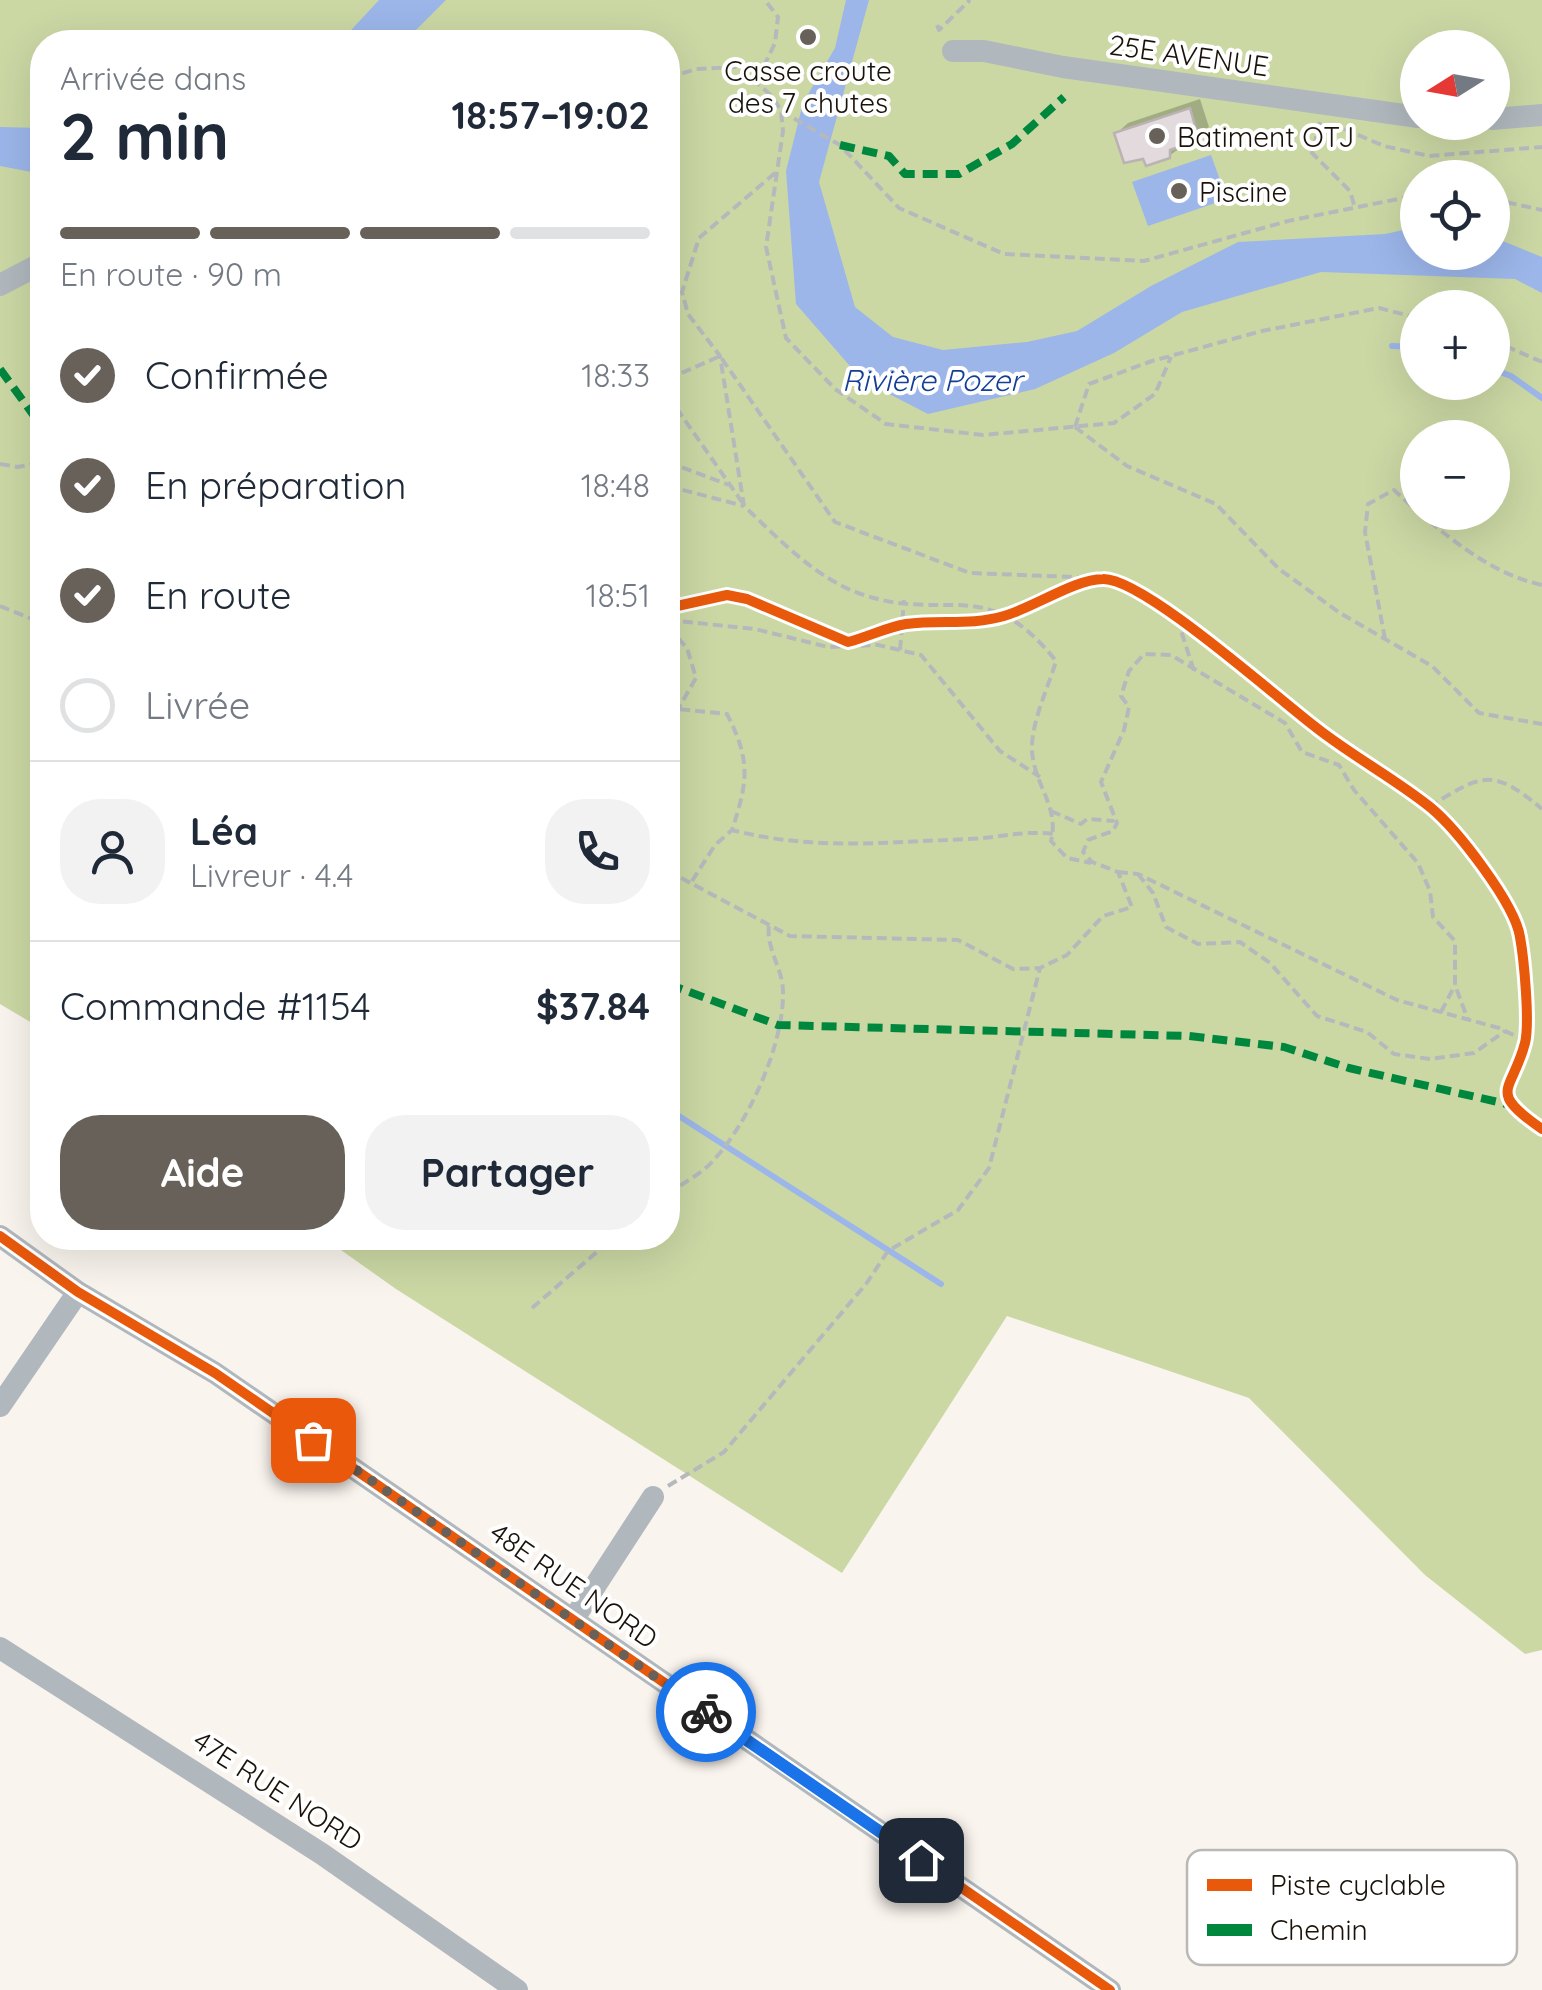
<!DOCTYPE html>
<html lang="fr">
<meta charset="utf-8">
<style>
:root{--surface:#fff;--page:#f2f2f3;--text:#1f2937;--muted:#747a83;--line:#e0e1e3;--accent:#686159}
body{margin:0;font-family:Quicksand,sans-serif;background:var(--page);color:var(--text);height:100vh;display:flex;flex-direction:column;font-size:38px;white-space:nowrap}
*{box-sizing:border-box;margin:0}
p{font-size:32px;color:var(--muted)}
.icon{flex:none;width:55px;height:55px;fill:none;stroke:currentColor;stroke-width:2;stroke-linecap:round;stroke-linejoin:round}
.map{position:relative;flex:1;overflow:hidden}
.sheet{position:absolute;left:30px;top:30px;width:650px;height:1220px;display:flex;flex-direction:column;background:var(--surface);border-radius:40px;box-shadow:0 10px 40px #0002}
.sheet>*{flex:none}
.needle{width:65px;rotate:259deg}
.fabs{position:absolute;left:1400px;top:30px;display:grid;gap:20px}
.fabs a{display:grid;place-items:center;width:110px;height:110px;border-radius:50%;background:var(--surface);box-shadow:0 10px 40px #0002;font-size:50px}
.pin{position:absolute;display:grid;place-items:center;width:85px;height:85px;color:#fff;margin:-42px;border-radius:20px;box-shadow:0 5px 15px #0006}
.courier{position:absolute;display:grid;place-items:center;width:100px;height:100px;margin:-50px;border:8px solid #1a73e8;border-radius:50%;background:#fff;color:#222;box-shadow:0 2px 12px #0007}
.headline em{font-style:normal;font-weight:700}
.headline div{display:flex;flex-direction:column-reverse}
.headline{display:flex;align-items:center;justify-content:space-between;height:170px;padding:0 30px}
h1{font-size:65px;font-weight:700;line-height:75px}
.bar{display:grid;grid-template-columns:repeat(4,1fr);gap:15px 10px;align-content:center;height:120px;padding:0 30px}
.bar i{height:12px;border-radius:8px;background:var(--line)}
.bar .active{background:var(--accent)}
.bar p{grid-column:span 4}
.line{display:flex;align-items:center;gap:25px;padding:0 30px;border-top:2px solid var(--line)}
.line div{flex:1}
.round{display:grid;place-items:center;flex:none;width:105px;height:105px;border-radius:40px;background:var(--page)}
ol{padding:0 30px;list-style:none}
li{display:flex;align-items:center;gap:30px;height:110px}
li p{margin-inline-start:auto}
li .icon{padding:10px;border-radius:50%;background:var(--accent);color:#fff;stroke-width:4}
li:last-child{color:var(--muted)}
li i{width:55px;height:55px;border:5px solid var(--line);border-radius:50%}
.cta{display:flex;gap:20px;margin-top:auto;padding:20px 30px}
.cta a{flex:1;height:115px;border-radius:40px;background:var(--accent);color:#fff;font-size:40px;font-weight:700;line-height:115px;text-align:center}
.cta a+a{background:var(--page);color:var(--text)}
.map>svg:first-child{display:block}
</style>
<div class="map">
<svg width="1542" height="1990" viewBox="0 0 1542 1990">
<rect width="100%" height="100%" fill="#faf4ee"/>
<path fill="#cbd8a4" fill-rule="evenodd" d="M 0,0 L 1542,0 L 1542,1650 L 1525,1654 L 1425,1575 L 1249,1398 L 1007,1316 L 842,1573 L 396,1289 L 324,1238 L 668,1238 L 668,42 L 42,42 L 42,1029 L 0,1004 ZM 1418,48 L 1492,48 L 1492,122 L 1418,122 ZM 1418,178 L 1492,178 L 1492,252 L 1418,252 ZM 1418,308 L 1492,308 L 1492,382 L 1418,382 ZM 1418,438 L 1492,438 L 1492,512 L 1418,512 Z"/>
<path fill="#9cb6ea" d="M 379,0 L 446,0 L 404,42 L 340,42 Z
M 846,0 L 869,0 L 819,182 L 855,307 L 893,337 L 943,350 L 1027,342 L 1077,331 L 1151,286 L 1238,242 L 1385,234 L 1417,227 L 1418,252 L 1492,252 L 1493,237 L 1542,257 L 1542,293 L 1515,279 L 1321,272 L 1182,312 L 1114,353 L 1035,389 L 928,414 L 862,380 L 796,304 L 786,171 L 803,103 L 835,48 Z
M 0,127 L 42,128 L 42,174 L 0,166 Z
M 1211,155 L 1227,199 L 1148,226 L 1132,182 Z"/>
<path fill="#0003" d="M 1200,99 L 1209,127 L 1169,156 L 1117,133 L 1128,123 Z"/>
<g fill="none" stroke-linecap="round" stroke-linejoin="round">
<path stroke="#9cb6ea" stroke-width="6" d="M 1392,346 L 1418,347
M 1492,369 L 1511,376 L 1542,398
M 668,1109 L 941,1284"/>
</g>
<path fill="#e2dadc" stroke="#bab2b3" stroke-width="2.5" d="M 1190,108 L 1199,140 L 1170,150 L 1170,158 L 1146,166 L 1143,159 L 1124,163 L 1114,133 Z"/>
<g fill="none" stroke-linecap="round" stroke-linejoin="round">
<path stroke="#b6b9bb" stroke-width="4" stroke-dasharray="10 5" stroke-linecap="butt" d="M 937,25 L 939,30 L 970,0
M 668,78 L 696,69 L 738,67 L 773,97 L 781,111 L 783,131 L 766,247 L 786,338 L 835,389 L 886,424 L 983,435 L 1114,423 L 1155,394 L 1171,357
M 757,80 L 775,43 L 778,17 L 765,0
M 781,111 L 840,145 L 899,208 L 1004,254 L 1144,261 L 1288,221 L 1418,195
M 1320,122 L 1312,153 L 1350,191 L 1355,208
M 1344,129 L 1384,146 L 1429,156 L 1542,147
M 1432,133 L 1478,131
M 775,173 L 699,238 L 682,292 L 688,314 L 720,356 L 744,506 C 779,539 815,578 861,594 C 947,624 985,572 1056,661 C 1048,689 1027,730 1033,759 C 1038,789 1059,809 1051,841 L 1067,858 L 1091,863
M 1492,199 L 1542,210
M 1492,340 L 1542,362
M 668,379 L 720,356 L 835,522 L 970,573 L 1099,578
M 668,396 L 742,502
M 1075,427 L 1127,466 L 1216,504 L 1279,569 L 1340,613 L 1432,666 L 1479,713 L 1542,724
M 1075,427 L 1089,384 L 1152,361 L 1262,331 L 1379,308 L 1418,318
M 668,462 L 729,485
M 0,464 L 18,467 L 42,462
M 668,486 L 744,506
M 1418,512 C 1457,544 1493,574 1542,585
M 0,606 L 42,623
M 1177,618 L 1194,671
M 668,620 L 755,629 L 828,647 L 878,645 L 921,655 L 1000,751 L 1040,777
M 668,627 L 687,648 L 696,678 L 678,709
M 1385,639 L 1365,532 L 1368,504 L 1394,490 L 1418,512
M 900,650 L 904,600
M 668,701 L 678,709 L 727,714 C 751,761 748,781 732,830 C 813,851 887,842 969,839 C 999,838 1023,830 1053,834
M 1429,807 C 1482,774 1492,767 1542,809
M 1051,811 L 1081,824 L 1087,819 L 1114,821
M 668,871 L 790,936 L 958,940 L 1013,969 L 1040,968 L 1067,955 L 1103,916 L 1132,907 L 1118,872 L 1092,862 L 1083,852 L 1088,840 L 1113,831 L 1117,823 L 1101,782 L 1124,730 L 1129,707 L 1121,696 L 1129,671 L 1144,654 L 1171,655 L 1285,723 L 1302,752 L 1339,765 L 1354,790 L 1418,863 L 1430,891 L 1433,917 L 1455,941 L 1455,985 L 1468,1020
M 1118,872 L 1138,874 L 1397,1000 L 1499,1028 L 1526,1041
M 1138,874 L 1153,893 L 1166,927 L 1198,944 L 1240,942 L 1270,963 L 1317,1016 L 1367,1032 L 1394,1054 L 1430,1059 L 1474,1053 L 1505,1031
M 692,881 L 715,845 L 732,830
M 1441,1012 L 1455,985
M 668,1194 C 681,1184 700,1175 712,1162 C 748,1124 784,1045 783,992 C 783,968 766,950 769,925
M 532,1308 L 613,1238
M 668,1486 L 724,1452 L 866,1284 L 888,1251 L 958,1210 L 989,1168 L 1040,968"/>
<path stroke="#b0b8bd" stroke-width="22" d="M 953,51 L 984,51 L 1063,67 L 1418,117
M 1492,119 L 1542,115
M 0,285 L 42,263
M 0,1236 L 78,1292 L 215,1373 L 1110,1990
M 0,1406 L 78,1292
M 573,1620 L 653,1497
M 0,1648 L 322,1854 L 517,1990"/>
<path stroke="#00873e" stroke-width="8" stroke-dasharray="15 8" stroke-linecap="butt" d="M 840,145 L 889,156 L 905,174 L 959,174 L 1012,144 L 1064,97
M 0,369 L 42,427
M 668,984 L 778,1025 L 1189,1036 L 1284,1047 L 1349,1068 L 1511,1105"/>
<defs>
<path id="cycleway" d="M 668,608 L 727,595 L 747,599 L 848,642 C 868,637 887,627 906,624 C 939,619 970,626 1004,616 C 1033,608 1075,579 1103,579 C 1144,578 1279,700 1318,729 C 1354,757 1395,779 1430,807 C 1457,829 1515,904 1520,937 C 1524,959 1530,1023 1525,1043 C 1512,1093 1486,1090 1542,1129
M 0,1236 L 78,1292 L 215,1373 L 1110,1990"/>
</defs>
<use href="#cycleway" stroke="#fff" stroke-width="16"/>
<use href="#cycleway" stroke="#e8590c" stroke-width="10"/>
</g>
<g fill="none" stroke-linecap="round" stroke-linejoin="round">
<path stroke="#686159" stroke-width="10" stroke-dasharray="0 18" d="M 313,1440 L 706,1712"/>
<path stroke="#1a73e8" stroke-width="12" d="M 706,1712 L 921,1860"/>
</g>
<g fill="#686159" stroke="#fff" stroke-width="4">
<circle cx="808" cy="37" r="10"/>
<circle cx="1157" cy="136" r="10"/>
<circle cx="1179" cy="191" r="10"/>
</g>
<g text-anchor="middle" dominant-baseline="central" stroke-width="8" stroke-linejoin="round" paint-order="stroke">
<g font-size="28" fill="#1a1209" stroke="#fff">
<text transform="translate(1189 55) rotate(8)">25E AVENUE</text>
<text transform="translate(574 1585) rotate(35)">48E RUE NORD</text>
<text transform="translate(278 1790) rotate(33)">47E RUE NORD</text>
</g>
<g font-size="28" fill="#1a1209" stroke="#fff" text-anchor="start">
<text x="808" y="70" text-anchor="middle">Casse croute<tspan x="808" dy="32">des 7 chutes</tspan></text>
<text x="1177" y="136">Batiment OTJ</text>
<text x="1199" y="191">Piscine</text>
</g>
<g font-size="30" font-style="italic" fill="#143f96" stroke="#fff">
<text x="932" y="380">Rivière Pozer</text>
</g>
</g>
<rect x="1187" y="1850" width="330" height="115" rx="15" fill="#fff" stroke="#bab8b5" stroke-width="2.5"/>
<rect x="1207" y="1879" width="45" height="12" fill="#e8590c"/>
<rect x="1207" y="1924" width="45" height="12" fill="#00873e"/>
<g font-size="28" fill="#1a1209">
<text x="1270" y="1895">Piste cyclable</text>
<text x="1270" y="1940">Chemin</text>
</g>
</svg>
<div class="fabs">
<a><svg class="needle" viewBox="-14 -14 28 28"><path d="M0-13l5 13h-10z" fill="#e53935"/><path d="M0 13l5-13h-10z" fill="#747a83"/></svg></a>
<a><svg class="icon" aria-label="locate" viewBox="0 0 24 24"><circle cx="12" cy="12" r="6"/><path d="M12 2v4M12 18v4M2 12h4M18 12h4"/></svg></a>
<a>+</a>
<a>−</a>
</div>
<div class="pin" style="left:313px;top:1440px;background:#ea580c"><svg class="icon" aria-label="bag" viewBox="0 0 24 24"><path d="M5 8h14l-1 12H6zM9 8a3 3 0 0 1 6 0"/></svg></div>
<div class="pin" style="left:921px;top:1860px;background:#1f2937"><svg class="icon" aria-label="home" viewBox="0 0 24 24"><path d="M3 11l9-7 9 7M6 9v11h12V9"/></svg></div>
<div class="courier" style="left:706px;top:1712px"><svg class="icon" aria-label="bike" viewBox="0 0 24 24"><circle cx="6" cy="16" r="4"/><circle cx="18" cy="16" r="4"/><path d="M6 16l4-8h5l3 8M10 8l3 8H6M13 5h3"/></svg></div>
<section class="sheet">
<div class="headline"><div><h1>2 min</h1><p>Arrivée dans</p></div><em>18:57–19:02</em></div>
<div class="bar"><i class="active"></i><i class="active"></i><i class="active"></i><i></i><p>En route · 90 m</p></div>
<ol>
<li><svg class="icon" aria-label="check" viewBox="0 0 24 24"><path d="M5 12l5 5 9-10"/></svg>Confirmée<p>18:33</p></li>
<li><svg class="icon" aria-label="check" viewBox="0 0 24 24"><path d="M5 12l5 5 9-10"/></svg>En préparation<p>18:48</p></li>
<li><svg class="icon" aria-label="check" viewBox="0 0 24 24"><path d="M5 12l5 5 9-10"/></svg>En route<p>18:51</p></li>
<li><i></i>Livrée</li>
</ol>
<div class="line" style="height:180px"><a class="round"><svg class="icon" aria-label="person" viewBox="0 0 24 24"><circle cx="12" cy="8" r="4"/><path d="M4 21q1-7 8-7t8 7"/></svg></a><div><b>Léa</b><p>Livreur · 4.4</p></div><a class="round"><svg class="icon" aria-label="phone" viewBox="0 0 24 24"><path d="M5 4h4l2 5-3 2q2 4 5 5l2-3 5 2v4C11 20 4 13 5 4z"/></svg></a></div>
<div class="line" style="height:130px"><div>Commande #1154</div><b>$37.84</b></div>
<div class="cta"><a>Aide</a><a>Partager</a></div>
</section>
</div>
